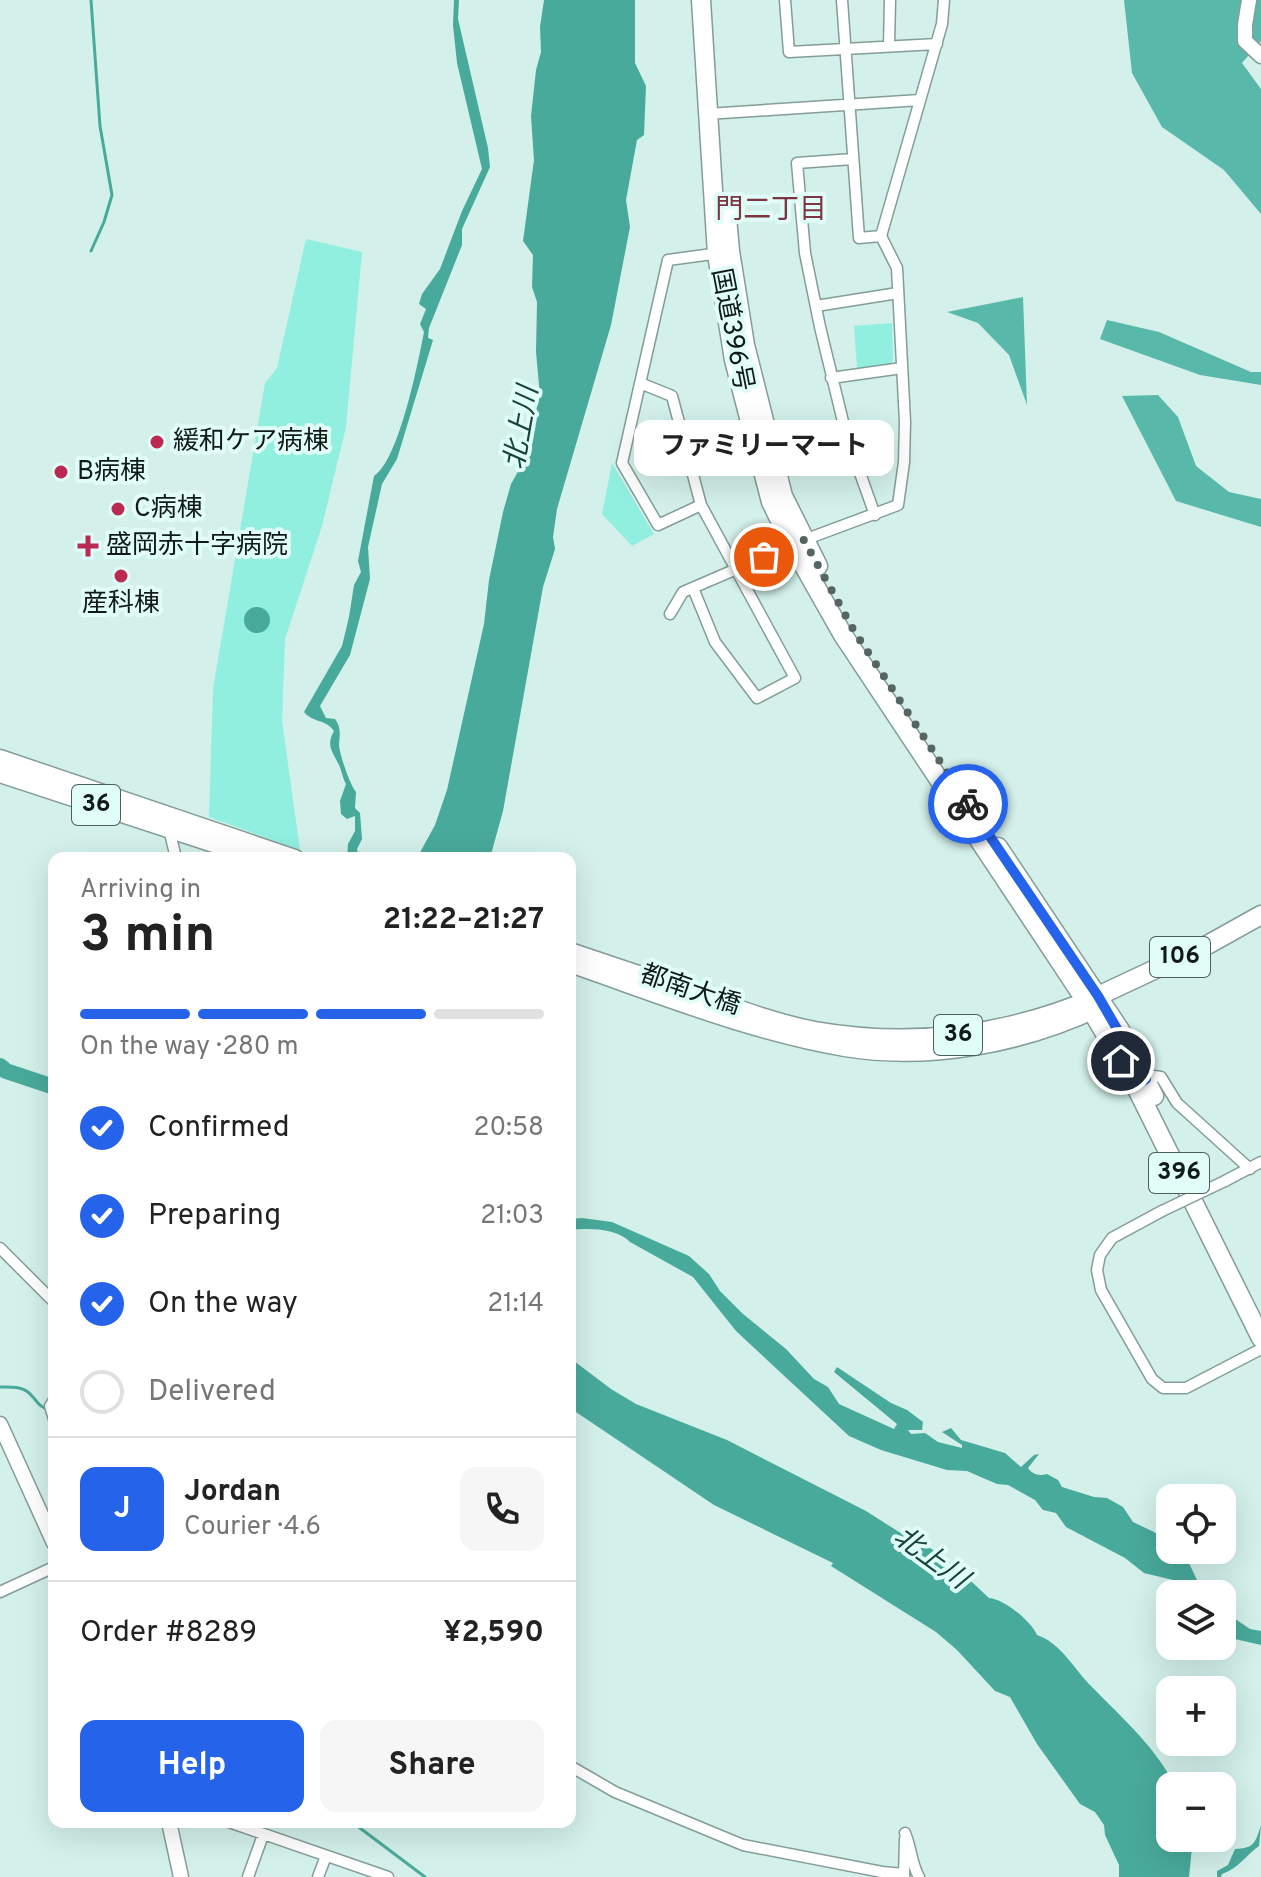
<!DOCTYPE html>
<meta charset="utf-8">
<style>
:root{--surface:#fff;--page:#f6f6f6;--text:#222;--muted:#767676;--line:#e0e0e0;--accent:#2563eb}
body{margin:0;font-family:Overpass,"Noto Sans JP",sans-serif;background:var(--page);color:var(--text);height:100vh;display:flex;flex-direction:column;font-size:30px;white-space:nowrap}
*{box-sizing:border-box;margin:0}
p{font-size:26px;color:var(--muted)}
.icon{flex:none;width:44px;height:44px;fill:none;stroke:currentColor;stroke-width:2;stroke-linecap:round;stroke-linejoin:round}
.map{position:relative;flex:1;overflow:hidden}
.sheet{position:absolute;left:48px;top:852px;width:528px;height:976px;display:flex;flex-direction:column;background:var(--surface);border-radius:16px;box-shadow:0 8px 32px #0002}
.sheet>*{flex:none}
.fabs{position:absolute;left:1156px;top:1484px;display:grid;gap:16px}
.fabs a{display:grid;place-items:center;width:80px;height:80px;border-radius:16px;background:var(--surface);box-shadow:0 8px 32px #0002;font-size:40px}
.pin{position:absolute;display:grid;place-items:center;width:68px;height:68px;color:#fff;margin:-34px;border:4px solid #fff;border-radius:50%;box-shadow:0 2px 8px #0007}
.courier{position:absolute;display:grid;place-items:center;width:80px;height:80px;margin:-40px;border:6px solid #2563eb;border-radius:50%;background:#fff;color:#222;box-shadow:0 2px 10px #0007}
.bubble{position:absolute;height:56px;border-radius:16px;background:var(--surface);box-shadow:0 8px 32px #0002;font-size:26px;font-weight:700;line-height:56px;text-align:center}
.head em{font-style:normal;font-weight:700}
.head div{display:flex;flex-direction:column-reverse}
.head{display:flex;align-items:center;justify-content:space-between;height:136px;padding:0 32px}
h1{font-size:52px;font-weight:700;line-height:60px}
.bar{display:grid;grid-template-columns:repeat(4,1fr);gap:12px 8px;align-content:center;height:96px;padding:0 32px}
.bar i{height:10px;border-radius:6px;background:var(--line)}
.bar .on{background:var(--accent)}
.bar p{grid-column:span 4}
.line{display:flex;align-items:center;gap:20px;padding:0 32px;border-top:2px solid var(--line)}
.line div{flex:1}
.round{display:grid;place-items:center;flex:none;width:84px;height:84px;border-radius:16px;background:var(--page)}
ol{padding:0 32px;list-style:none}
li{display:flex;align-items:center;gap:24px;height:88px}
li p{margin-inline-start:auto}
li .icon{padding:8px;border-radius:50%;background:var(--accent);color:#fff;stroke-width:4}
li:last-child{color:var(--muted)}
li i{width:44px;height:44px;border:4px solid var(--line);border-radius:50%}
.cta{display:flex;gap:16px;margin-top:auto;padding:16px 32px}
.cta a{flex:1;height:92px;border-radius:16px;background:var(--accent);color:#fff;font-size:32px;font-weight:700;line-height:92px;text-align:center}
.cta a+a{background:var(--page);color:var(--text)}
.map>svg:first-child{display:block}
</style>
<div class="map">
<svg width="1261" height="1877" viewBox="0 0 1261 1877">
<rect width="100%" height="100%" fill="#d3f0ea"/>
<path fill="#90efdf" d="M 306,239 L 362,252 L 346,427 L 322,526 L 285,639 L 282,721 L 300,850 L 209,817 L 213,689 L 265,383 L 277,368 Z
M 892,323 L 893,359 L 891,364 L 857,368 L 854,326 Z
M 612,463 L 654,534 L 632,546 L 602,514 Z"/>
<path fill="#58b9aa" d="M 1124,0 L 1261,0 L 1261,41 L 1242,63 L 1261,89 L 1261,214 L 1224,170 L 1162,127 L 1132,73 Z
M 1023,297 L 1027,405 L 1009,355 L 978,323 L 947,312 Z
M 1107,320 L 1159,332 L 1251,372 L 1261,372 L 1261,385 L 1200,375 L 1100,339 Z
M 1158,395 L 1178,417 L 1196,466 L 1229,492 L 1261,499 L 1261,527 L 1176,501 L 1122,396 Z"/>
<path fill="#48aa9b" d="M 454,0 L 459,0 L 458,19 L 488,148 L 490,167 L 462,229 L 462,245 L 429,328 L 428,338 L 433,340 L 397,459 L 382,484 L 368,547 L 370,579 L 350,655 L 320,706 L 326,718 L 335,719 C 341,727 340,734 339,744 C 339,753 350,785 356,792 L 355,808 L 360,813 L 362,839 L 357,849 L 359,858 L 347,858 L 348,844 L 355,831 L 355,816 L 347,819 L 341,814 L 340,801 L 346,784 C 342,777 342,770 338,763 C 332,751 326,745 334,731 C 326,719 313,723 304,712 L 342,646 L 349,617 L 354,585 L 361,572 L 358,561 L 374,476 C 399,460 418,363 424,332 L 420,324 L 426,309 L 419,304 L 422,294 L 440,269 L 462,211 L 482,169 L 457,63 L 453,25 Z
M 544,0 L 635,0 L 635,63 L 646,86 L 644,135 L 637,140 L 626,200 L 630,227 L 611,325 L 557,509 L 553,537 L 555,549 L 543,587 L 503,811 L 490,858 L 417,858 L 435,825 L 447,790 L 484,624 L 489,580 L 503,512 L 511,484 L 520,468 L 540,396 L 536,352 L 537,302 L 532,287 L 533,255 L 523,241 L 534,160 L 531,116 L 536,70 L 541,52 L 540,27 Z
M244 620a13 13 0 1 1 26 0a13 13 0 1 1-26 0Z
M 582,1218 L 612,1222 L 689,1256 L 709,1274 L 720,1291 L 743,1314 L 786,1349 L 814,1379 L 828,1387 L 839,1404 L 894,1429 L 897,1424 L 834,1372 L 837,1367 L 891,1403 L 907,1410 L 923,1422 L 922,1430 L 908,1430 L 911,1434 L 925,1433 L 938,1442 L 962,1448 L 962,1445 L 942,1432 L 951,1428 L 961,1440 L 1005,1453 L 1021,1467 L 1034,1455 L 1039,1454 L 1028,1468 C 1033,1475 1039,1476 1047,1474 L 1058,1480 L 1062,1487 L 1094,1497 L 1107,1498 L 1123,1507 L 1133,1522 L 1154,1532 L 1168,1543 L 1170,1550 L 1188,1561 L 1197,1580 L 1205,1582 L 1215,1594 L 1188,1594 L 1173,1580 L 1144,1573 L 1125,1558 L 1066,1527 L 1056,1513 L 1043,1510 L 1035,1500 L 1008,1485 L 997,1484 L 967,1471 L 947,1470 L 881,1450 L 849,1436 L 736,1331 L 693,1277 L 630,1242 C 617,1228 589,1228 570,1230 L 570,1219 Z
M 570,1358 L 611,1389 L 636,1404 L 727,1440 L 866,1511 L 899,1532 L 943,1555 L 989,1598 C 1004,1599 1031,1621 1037,1635 C 1061,1643 1074,1669 1091,1686 C 1121,1717 1156,1747 1175,1786 L 1170,1786 L 1170,1838 L 1193,1838 L 1189,1877 L 1119,1877 L 1119,1865 L 1105,1835 L 1104,1825 L 1095,1812 L 1080,1804 L 1037,1744 L 1010,1697 L 995,1691 L 957,1650 L 936,1632 L 831,1566 L 833,1563 L 714,1505 L 570,1408 Z
M 1222,1610 L 1250,1629 L 1261,1631 L 1261,1645 L 1235,1639 L 1222,1632 Z
M 1261,1825 L 1259,1846 C 1245,1856 1239,1868 1222,1874 L 1221,1877 L 1217,1877 L 1217,1871 L 1228,1865 L 1235,1849 C 1254,1848 1255,1844 1261,1825 Z"/>
<g fill="none" stroke-linecap="round" stroke-linejoin="round">
<path stroke="#48aa9b" stroke-width="3" d="M 91,251 L 104,222 L 112,195 L 100,126 L 91,0
M 0,1387 C 12,1387 24,1386 32,1396 C 38,1402 38,1406 47,1409
M 352,1822 L 425,1877"/>
<path stroke="#48aa9b" stroke-width="16" d="M 0,1066 L 6,1071 L 54,1087"/>
<defs>
<path id="street" d="M 785,0 L 789,52 L 937,44
M 842,0 L 859,238 L 881,236
M 889,46 L 890,0
M 707,114 L 920,100
M 853,159 L 797,163 L 805,253 L 820,327 L 846,434 L 875,515
M 816,306 L 898,293
M 831,378 L 902,368
M 640,383 L 672,396 L 701,505 L 795,678 L 757,698 L 715,642 L 693,588
M 701,505 L 658,525 L 622,463 L 668,260 L 720,253
M 670,614 L 683,592 L 804,540 L 898,505 L 904,462 L 905,422 L 897,268 L 881,236 L 942,24 L 944,0
M 169,829 L 176,858
M 1144,1080 L 1154,1076 L 1161,1077 L 1177,1103 L 1250,1169
M 1225,1181 L 1261,1162
M 1162,1211 L 1112,1238 L 1100,1255 L 1097,1270 L 1101,1290 L 1152,1379 L 1163,1388 L 1186,1388 L 1261,1349
M 0,1248 L 54,1302
M 54,1400 L 50,1406 L 54,1419
M 0,1592 L 54,1567
M 570,1766 L 615,1792 L 743,1845 L 882,1872 L 904,1874
M 229,1822 L 388,1877
M 905,1833 C 911,1847 912,1866 919,1877
M 248,1877 L 263,1835
M 318,1877 L 326,1856
M 904,1877 L 905,1839"/>
<path id="secondary" d="M 1249,0 L 1245,25 L 1245,41 L 1261,56
M 0,1424 L 54,1543
M 169,1822 L 181,1877"/>
<path id="primary" d="M 0,758 L 295,858
M 0,774 L 256,858
M 570,951 C 615,966 659,981 704,996 C 740,1009 777,1023 815,1030 C 914,1047 1005,1035 1097,996
M 570,964 C 660,995 751,1032 845,1048 C 930,1062 1024,1044 1101,1007"/>
<path id="highway" d="M 701,0 L 717,254 L 734,360 L 771,502 L 792,545 L 843,635 L 1086,1001 L 1135,1085 L 1261,1338
M 726,206 L 730,251 L 745,345 L 783,496 L 818,566
M 998,847 L 1120,1030 L 1154,1096
M 1098,996 L 1209,944 L 1261,915"/>
</defs>
<use href="#street" stroke="#839d98" stroke-width="13"/>
<use href="#secondary" stroke="#839d98" stroke-width="17"/>
<use href="#primary" stroke="#839d98" stroke-width="19"/>
<use href="#highway" stroke="#839d98" stroke-width="21"/>
<use href="#street" stroke="#fff" stroke-width="10"/>
<use href="#secondary" stroke="#fff" stroke-width="14"/>
<use href="#primary" stroke="#fff" stroke-width="16"/>
<use href="#highway" stroke="#fff" stroke-width="18"/>
<defs>
<path id="street-bridge" d="M 1162,1211 L 1225,1181"/>
</defs>
<use href="#street-bridge" stroke="#839d98" stroke-width="13" stroke-linecap="butt"/>
<use href="#street-bridge" stroke="#fff" stroke-width="10"/>
</g>
<g fill="none" stroke-linecap="round" stroke-linejoin="round">
<path stroke="#546562" stroke-width="8" stroke-dasharray="0 14.4" d="M 764,557 L 804,540 L 854,631 L 968,804"/>
<path stroke="#2563eb" stroke-width="10" d="M 968,804 L 1098,996 L 1146,1079 L 1135,1085 L 1121,1061"/>
</g>
<g fill="#ba2a52" stroke="#e0fdf7" stroke-width="3">
<circle cx="157" cy="442" r="8"/>
<circle cx="61" cy="472" r="8"/>
<circle cx="118" cy="509" r="8"/>
<path d="M84 534h8v8h8v8h-8v8h-8v-8h-8v-8h8z"/>
<circle cx="121" cy="576" r="8"/>
</g>
<g text-anchor="middle" dominant-baseline="central" stroke-width="8" stroke-linejoin="round" paint-order="stroke">
<g fill="#e0fdf7" stroke="#4e5e5b" stroke-width="2">
<rect x="72" y="785" width="48" height="40" rx="6"/>
<rect x="1150" y="937" width="60" height="40" rx="6"/>
<rect x="934" y="1015" width="48" height="40" rx="6"/>
<rect x="1149" y="1153" width="60" height="40" rx="6"/>
</g>
<g font-size="24" font-weight="bold" fill="#101a18">
<text x="96" y="805">36</text>
<text x="1180" y="957">106</text>
<text x="958" y="1035">36</text>
<text x="1179" y="1173">396</text>
</g>
<g font-size="26" fill="#101a18" stroke="#e0fdf7">
<text transform="translate(731 330) rotate(79)">国道396号</text>
<text transform="translate(690 991) rotate(19)">都南大橋</text>
</g>
<g font-size="26" fill="#101a18" stroke="#e0fdf7" text-anchor="start">
<text x="173" y="442">緩和ケア病棟</text>
<text x="77" y="472">B病棟</text>
<text x="134" y="509">C病棟</text>
<text x="106" y="546">盛岡赤十字病院</text>
<text x="121" y="604" text-anchor="middle">産科棟</text>
</g>
<g font-size="28" fill="#7c3543" stroke="#e0fdf7">
<text x="771" y="211">門二丁目</text>
</g>
<g font-size="28" font-style="italic" fill="#16433c" stroke="#e0fdf7">
<text transform="translate(523 428) rotate(-80)">北上川</text>
<text transform="translate(930 1559) rotate(36)">北上川</text>
</g>
</g>
</svg>
<div class="fabs">
<a><svg class="icon" aria-label="locate" viewBox="0 0 24 24"><circle cx="12" cy="12" r="6"/><path d="M12 2v4M12 18v4M2 12h4M18 12h4"/></svg></a>
<a><svg class="icon" aria-label="layers" viewBox="0 0 24 24"><path d="M12 4l9 5-9 5-9-5zM3 14l9 5 9-5"/></svg></a>
<a>+</a>
<a>−</a>
</div>
<div class="pin" style="left:764px;top:557px;background:#ea580c"><svg class="icon" aria-label="bag" viewBox="0 0 24 24"><path d="M5 8h14l-1 12H6zM9 8a3 3 0 0 1 6 0"/></svg></div>
<div class="pin" style="left:1121px;top:1061px;background:#1f2937"><svg class="icon" aria-label="home" viewBox="0 0 24 24"><path d="M3 11l9-7 9 7M6 9v11h12V9"/></svg></div>
<div class="courier" style="left:968px;top:804px"><svg class="icon" aria-label="bike" viewBox="0 0 24 24"><circle cx="6" cy="16" r="4"/><circle cx="18" cy="16" r="4"/><path d="M6 16l4-8h5l3 8M10 8l3 8H6M13 5h3"/></svg></div>
<div class="bubble" style="left:634px;top:420px;width:260px">ファミリーマート</div>
<section class="sheet">
<div class="head"><div><h1>3 min</h1><p>Arriving in</p></div><em>21:22–21:27</em></div>
<div class="bar"><i class="on"></i><i class="on"></i><i class="on"></i><i></i><p>On the way · 280 m</p></div>
<ol>
<li><svg class="icon" aria-label="check" viewBox="0 0 24 24"><path d="M5 12l5 5 9-10"/></svg>Confirmed<p>20:58</p></li>
<li><svg class="icon" aria-label="check" viewBox="0 0 24 24"><path d="M5 12l5 5 9-10"/></svg>Preparing<p>21:03</p></li>
<li><svg class="icon" aria-label="check" viewBox="0 0 24 24"><path d="M5 12l5 5 9-10"/></svg>On the way<p>21:14</p></li>
<li><i></i>Delivered</li>
</ol>
<div class="line" style="height:144px"><b class="round" style="background:var(--accent);color:#fff">J</b><div><b>Jordan</b><p>Courier · 4.6</p></div><a class="round"><svg class="icon" aria-label="phone" viewBox="0 0 24 24"><path d="M5 4h4l2 5-3 2q2 4 5 5l2-3 5 2v4C11 20 4 13 5 4z"/></svg></a></div>
<div class="line" style="height:104px"><div>Order #8289</div><b>¥2,590</b></div>
<div class="cta"><a>Help</a><a>Share</a></div>
</section>
</div>
